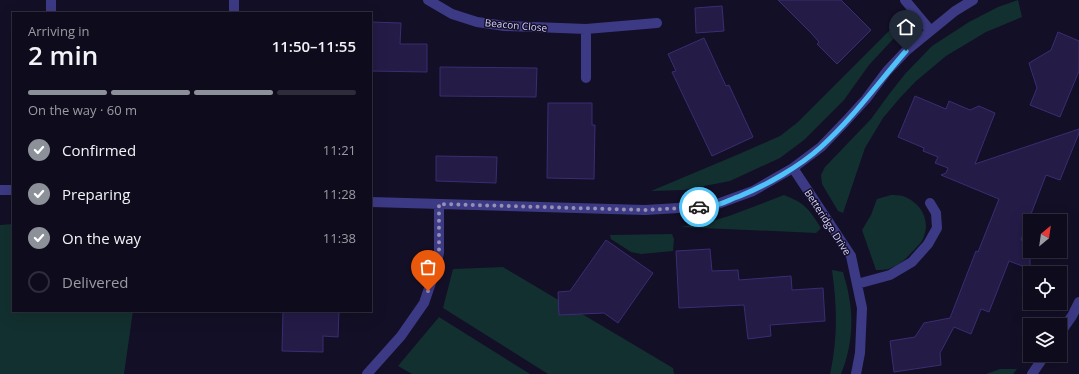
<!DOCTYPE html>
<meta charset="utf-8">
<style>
:root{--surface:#0e0b1c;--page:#171425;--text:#f1f3f6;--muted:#9b9ba3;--line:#2e2b3b;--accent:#8c9099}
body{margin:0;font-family:"Open Sans",sans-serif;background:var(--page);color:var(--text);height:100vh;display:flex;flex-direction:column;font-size:15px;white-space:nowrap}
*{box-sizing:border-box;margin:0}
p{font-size:13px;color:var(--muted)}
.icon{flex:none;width:22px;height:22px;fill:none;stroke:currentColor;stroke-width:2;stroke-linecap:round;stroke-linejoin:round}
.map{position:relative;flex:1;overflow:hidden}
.sheet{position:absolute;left:12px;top:12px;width:360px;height:300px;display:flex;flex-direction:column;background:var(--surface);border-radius:0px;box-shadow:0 4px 16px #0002,0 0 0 1px var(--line)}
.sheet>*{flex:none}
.needle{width:26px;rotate:29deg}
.fabs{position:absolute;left:1023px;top:214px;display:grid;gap:8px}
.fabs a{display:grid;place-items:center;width:44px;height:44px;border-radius:0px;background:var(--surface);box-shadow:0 4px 16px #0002,0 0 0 1px var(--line);font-size:20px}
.pin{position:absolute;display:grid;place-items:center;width:34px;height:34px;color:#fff;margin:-41px -17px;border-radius:50% 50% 50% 0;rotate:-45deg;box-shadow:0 0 4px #0007}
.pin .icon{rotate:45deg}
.courier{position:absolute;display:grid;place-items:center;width:40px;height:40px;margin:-20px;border:3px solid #4fc3f7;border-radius:50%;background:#fff;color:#222;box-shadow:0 1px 5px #0007}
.head em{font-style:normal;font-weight:600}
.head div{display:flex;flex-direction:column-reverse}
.head{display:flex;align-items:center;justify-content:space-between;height:68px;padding:0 16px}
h1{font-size:26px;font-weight:600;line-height:30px}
.bar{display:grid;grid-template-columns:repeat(4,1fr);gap:6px 4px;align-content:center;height:48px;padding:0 16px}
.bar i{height:5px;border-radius:3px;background:var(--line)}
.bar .active{background:var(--accent)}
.bar p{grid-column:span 4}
ol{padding:0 16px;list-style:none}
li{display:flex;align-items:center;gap:12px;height:44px}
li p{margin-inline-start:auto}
li .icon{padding:4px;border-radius:50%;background:var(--accent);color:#fff;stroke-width:4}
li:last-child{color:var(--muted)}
li i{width:22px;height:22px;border:2px solid var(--line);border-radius:50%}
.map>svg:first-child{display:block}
</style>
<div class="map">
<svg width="1079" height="374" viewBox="0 0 1079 374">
<rect width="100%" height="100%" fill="#130f26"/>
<path fill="#12302f" d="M 1018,0 L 1022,17 L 986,32 L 946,56 L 915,82 L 899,99 L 883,118 L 865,148 L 843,213 L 838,211 L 822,184 L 821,175 L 825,167 L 871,119 L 890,93 L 905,74 L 932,46 L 969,22 L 998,7 Z
M 901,20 L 901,28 L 895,37 L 869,65 L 844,100 L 804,140 L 780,158 L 730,181 L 684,190 L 651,191 L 739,154 L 780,136 L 798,122 L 896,24 Z
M 784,195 C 805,203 809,209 821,228 L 816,233 L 680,227 L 709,222 L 729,216 Z
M 891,195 C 894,195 899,195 903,196 C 922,203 932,222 922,241 C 919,245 915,249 911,253 C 906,259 899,265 891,268 C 887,270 881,270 876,270 L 862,230 L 871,215 L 877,199 Z
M 13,224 L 13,311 L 133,311 L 124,374 L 0,374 L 0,225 Z
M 672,234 L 674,239 L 673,251 L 641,254 L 631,252 L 611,239 L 610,235 Z
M 503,267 L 673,368 L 674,374 L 548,374 L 443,308 L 453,269 Z
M 832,270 L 843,272 C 845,280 848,288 849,297 C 854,321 851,351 841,374 L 830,374 C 838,337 837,306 832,270 Z
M 439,317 L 530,374 L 412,374 L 398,366 Z
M 1000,369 L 1017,369 L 1013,374 L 986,374 Z"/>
<path fill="#241b47" stroke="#3b2d73" d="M 778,0 L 841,0 L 871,30 L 837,64 L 817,44 L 819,42 L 811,33 Z
M 722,6 L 724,31 L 696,33 L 695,8 Z
M 371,22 L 401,23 L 400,44 L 427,44 L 427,72 L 371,71 Z
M 1058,32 L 1079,41 L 1079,71 L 1060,117 L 1030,105 L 1037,88 L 1029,63 L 1051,50 Z
M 704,38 L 726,86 L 729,85 L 753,137 L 712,156 L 672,72 L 676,71 L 668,54 Z
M 440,67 L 537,68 L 536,97 L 440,96 Z
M 915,96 L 946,109 L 949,101 L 970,110 L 979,106 L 995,113 L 975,164 L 1079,129 L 1079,133 L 1060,180 L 1046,175 L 1021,240 L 1030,243 L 1030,269 L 1009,261 L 989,312 L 981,309 L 971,334 L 954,327 L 940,353 L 941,365 L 894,372 L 890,341 L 915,337 L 924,323 L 950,318 L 976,251 L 978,252 L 999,199 L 941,175 L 946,173 L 948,168 L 935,163 L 938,157 L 923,151 L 924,148 L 898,137 Z
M 548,103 L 592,103 L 592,125 L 595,125 L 594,179 L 547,178 Z
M 436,156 L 497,157 L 496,183 L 436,181 Z
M 606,240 L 653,273 L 618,323 L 604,313 L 559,315 L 558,292 L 570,291 Z
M 710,249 L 712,271 L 738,270 L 739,280 L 791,276 L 792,290 L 823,288 L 825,321 L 770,325 L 771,336 L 748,339 L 744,305 L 679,308 L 676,251 Z
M 283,311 L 339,311 L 338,337 L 323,336 L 323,352 L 282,351 Z"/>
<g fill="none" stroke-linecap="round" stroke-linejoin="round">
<path stroke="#3d3a85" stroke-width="10" d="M 234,0 L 234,13
M 428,0 L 452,14 L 477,22 L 505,26 L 586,29 L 657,23
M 905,0 L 930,30
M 51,13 L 51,0
M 586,29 L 586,78
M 793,168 L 851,256 L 862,308 L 860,353 L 856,374
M 0,190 L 13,190
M 371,202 L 645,210 L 712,206 L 753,191 L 793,168 L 821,147 L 845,122 L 866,99 L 887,71 L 906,51 L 955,11 L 973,0
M 857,284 L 890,275 L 912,262 L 928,244 L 937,228 L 936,213 L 930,203
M 1060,333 L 1072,316 L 1079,302
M 367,374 L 401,336 L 424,303 L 435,271 L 439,253 L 439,204
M 1032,374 L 1045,355"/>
</g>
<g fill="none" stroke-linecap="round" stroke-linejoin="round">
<path stroke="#948fb3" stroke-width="4" stroke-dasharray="0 7.2" d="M 428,291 L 435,271 L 439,253 L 439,204 L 645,210 L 699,207"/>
<path stroke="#4fc3f7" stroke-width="5" d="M 699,207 C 703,207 708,207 712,206 C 721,205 731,199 740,196 C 767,185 800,166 821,147 C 853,118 878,83 906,51"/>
</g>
<g text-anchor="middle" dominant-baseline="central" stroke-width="3" stroke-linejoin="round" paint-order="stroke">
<g font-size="10" fill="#d9d4ff" stroke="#130f26">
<text transform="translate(516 25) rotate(5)">Beacon Close</text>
<text transform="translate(828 222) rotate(57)">Betteridge Drive</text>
</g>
</g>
</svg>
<div class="fabs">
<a><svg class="needle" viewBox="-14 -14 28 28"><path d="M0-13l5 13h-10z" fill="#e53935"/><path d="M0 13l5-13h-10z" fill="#9b9ba3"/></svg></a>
<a><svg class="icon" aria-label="locate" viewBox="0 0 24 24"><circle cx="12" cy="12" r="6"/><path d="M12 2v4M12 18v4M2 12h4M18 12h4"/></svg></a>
<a><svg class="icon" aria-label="layers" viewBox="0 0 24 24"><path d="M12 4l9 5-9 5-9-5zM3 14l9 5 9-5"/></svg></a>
</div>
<div class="pin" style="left:428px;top:291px;background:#ea580c"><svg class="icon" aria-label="bag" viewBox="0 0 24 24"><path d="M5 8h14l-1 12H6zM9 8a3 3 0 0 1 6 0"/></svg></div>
<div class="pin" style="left:906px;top:51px;background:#1f2937"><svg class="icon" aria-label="home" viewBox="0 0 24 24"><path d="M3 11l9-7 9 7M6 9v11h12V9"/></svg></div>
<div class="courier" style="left:699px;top:207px"><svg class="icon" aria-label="car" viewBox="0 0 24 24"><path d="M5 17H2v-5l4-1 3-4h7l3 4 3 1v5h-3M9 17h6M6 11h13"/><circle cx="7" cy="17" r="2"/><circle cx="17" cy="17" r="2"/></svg></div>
<section class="sheet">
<div class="head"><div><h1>2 min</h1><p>Arriving in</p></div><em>11:50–11:55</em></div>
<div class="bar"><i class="active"></i><i class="active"></i><i class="active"></i><i></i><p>On the way · 60 m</p></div>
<ol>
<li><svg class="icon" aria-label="check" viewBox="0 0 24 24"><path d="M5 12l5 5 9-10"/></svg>Confirmed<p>11:21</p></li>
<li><svg class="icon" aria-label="check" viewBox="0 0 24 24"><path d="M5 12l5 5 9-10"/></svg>Preparing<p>11:28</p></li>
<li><svg class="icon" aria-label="check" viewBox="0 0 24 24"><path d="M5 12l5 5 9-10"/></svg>On the way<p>11:38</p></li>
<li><i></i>Delivered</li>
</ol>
</section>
</div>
